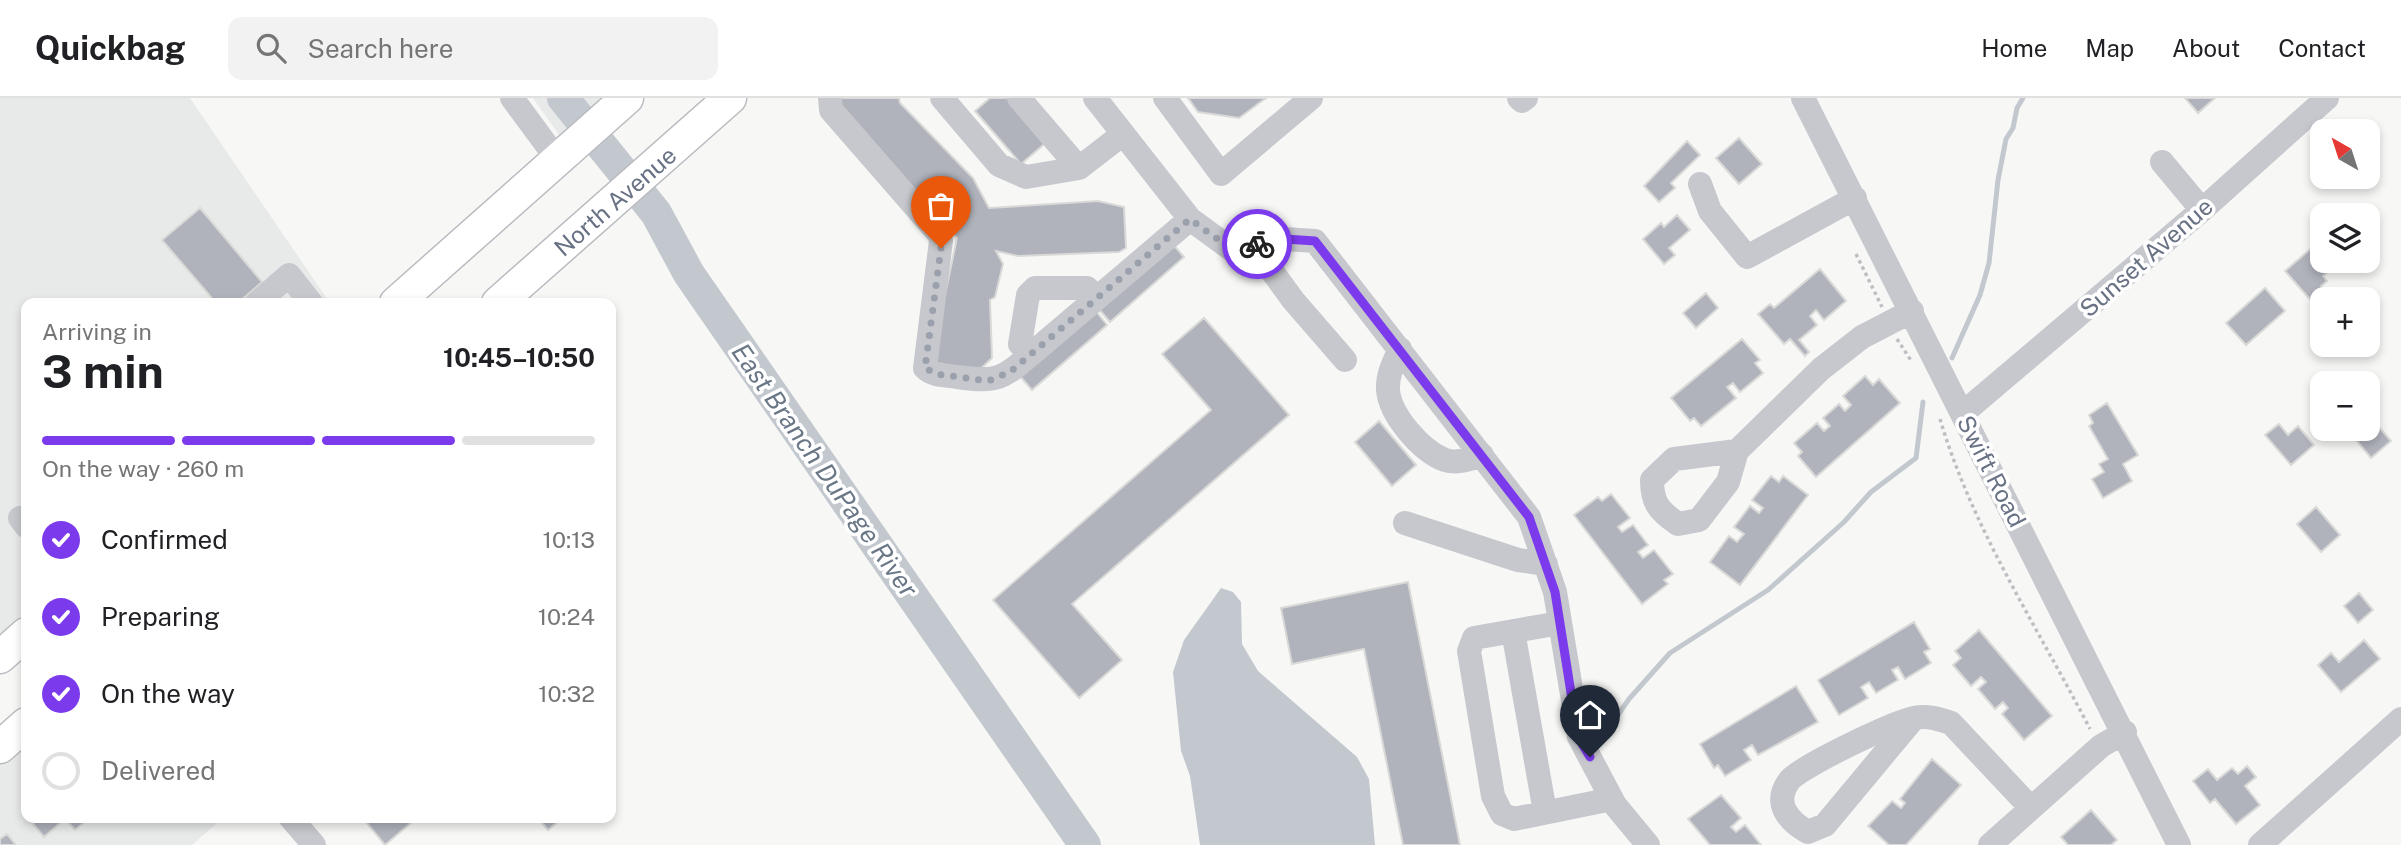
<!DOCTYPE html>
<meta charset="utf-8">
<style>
:root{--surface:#fff;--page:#f2f2f2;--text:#202124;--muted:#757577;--line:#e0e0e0;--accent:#7c3aed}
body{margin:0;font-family:"Public Sans",sans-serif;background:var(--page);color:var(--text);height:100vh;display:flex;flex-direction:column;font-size:26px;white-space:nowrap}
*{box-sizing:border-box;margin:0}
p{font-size:23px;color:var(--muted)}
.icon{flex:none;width:38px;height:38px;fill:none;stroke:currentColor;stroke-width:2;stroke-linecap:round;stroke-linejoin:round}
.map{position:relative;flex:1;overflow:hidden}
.sheet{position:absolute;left:21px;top:200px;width:595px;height:525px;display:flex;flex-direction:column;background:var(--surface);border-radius:14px;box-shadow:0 4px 10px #0003}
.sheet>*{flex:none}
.needle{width:46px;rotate:321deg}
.controls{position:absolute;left:2310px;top:21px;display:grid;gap:14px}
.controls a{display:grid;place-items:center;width:70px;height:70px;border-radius:14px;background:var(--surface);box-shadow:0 4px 10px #0003;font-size:35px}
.pin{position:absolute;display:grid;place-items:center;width:60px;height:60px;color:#fff;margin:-72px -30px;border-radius:50% 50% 50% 0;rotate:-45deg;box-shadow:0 0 7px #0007}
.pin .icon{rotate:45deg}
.courier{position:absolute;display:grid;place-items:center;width:70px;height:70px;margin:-35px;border:5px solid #7c3aed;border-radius:50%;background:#fff;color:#222;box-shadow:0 2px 9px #0007}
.overview em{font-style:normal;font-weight:700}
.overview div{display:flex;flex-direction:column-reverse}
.overview{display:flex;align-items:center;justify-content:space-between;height:119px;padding:0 21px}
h1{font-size:46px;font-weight:700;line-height:52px}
.bar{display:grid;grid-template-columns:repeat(4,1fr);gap:10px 7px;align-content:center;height:84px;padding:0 21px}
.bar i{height:9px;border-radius:5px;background:var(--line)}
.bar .active{background:var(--accent)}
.bar p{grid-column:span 4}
ol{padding:0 21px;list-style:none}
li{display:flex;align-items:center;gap:21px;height:77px}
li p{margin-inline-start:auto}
li .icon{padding:7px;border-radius:50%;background:var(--accent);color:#fff;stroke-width:4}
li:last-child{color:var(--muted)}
li i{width:38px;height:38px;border:4px solid var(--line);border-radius:50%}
header{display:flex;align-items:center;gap:42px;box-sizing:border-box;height:98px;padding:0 35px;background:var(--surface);border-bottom:2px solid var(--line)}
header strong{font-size:33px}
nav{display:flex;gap:38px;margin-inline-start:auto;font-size:24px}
.search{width:490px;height:63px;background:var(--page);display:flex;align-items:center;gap:18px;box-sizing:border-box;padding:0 24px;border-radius:14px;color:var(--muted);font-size:26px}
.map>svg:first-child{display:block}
</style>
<header>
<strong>Quickbag</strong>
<div class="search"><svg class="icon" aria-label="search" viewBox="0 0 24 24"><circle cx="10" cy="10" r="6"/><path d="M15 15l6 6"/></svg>Search here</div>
<nav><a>Home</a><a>Map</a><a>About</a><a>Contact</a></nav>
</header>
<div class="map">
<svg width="2401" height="747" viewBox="0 0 2401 747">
<rect width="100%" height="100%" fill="#f7f8f6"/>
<path fill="#e8e9e9" d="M 0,0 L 190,0 L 330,205 L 26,205 L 26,526 L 0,548 Z
M 533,0 L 611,0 L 564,44 Z
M 26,633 L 26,719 L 224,719 L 192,747 L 0,747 L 0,656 Z"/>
<path fill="#c3c8cf" d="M 1221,490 L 1233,494 L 1241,504 L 1242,546 L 1258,573 L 1357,659 L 1369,681 L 1375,747 L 1200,747 L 1190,678 L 1181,653 L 1173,574 L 1184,542 Z"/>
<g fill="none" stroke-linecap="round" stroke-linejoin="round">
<path stroke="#c3c8cf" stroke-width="5" d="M 1952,260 L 1980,197 L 1989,165 L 1998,82 L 2006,41 L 2013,30 L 2017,10 L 2023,0
M 1604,637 L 1629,601 L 1670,555 L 1768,492 L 1844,424 L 1871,394 L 1916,360 L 1923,304"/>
<path stroke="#c3c8cf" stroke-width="32" d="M 563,0 L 656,115 L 689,176 L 1085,747"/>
</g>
<path fill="#b0b3bc" stroke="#d9dad8" stroke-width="2" d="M 835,0 L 899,0 L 900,5 L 973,80 L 989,110 L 1098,103 L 1124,109 L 1126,150 L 1119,154 L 1018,158 L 996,153 L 1003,166 L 995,199 L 990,202 L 992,260 L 973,278 L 930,268 L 957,140 Z
M 990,0 L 1011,0 L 1048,43 L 1021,66 L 975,13 Z
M 1188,0 L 1266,0 L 1239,20 L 1198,14 Z
M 2185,0 L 2215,0 L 2198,15 Z
M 1739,40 L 1762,66 L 1739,86 L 1716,60 Z
M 1687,43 L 1700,57 L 1671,85 L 1675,90 L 1659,104 L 1644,88 Z
M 200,110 L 262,184 L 238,205 L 216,205 L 162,142 Z
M 1677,117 L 1690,132 L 1669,150 L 1675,157 L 1664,166 L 1643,141 L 1661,125 L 1664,129 Z
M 2322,141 L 2322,163 L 2340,163 L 2323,178 L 2327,183 L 2321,188 L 2327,195 L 2314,206 L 2285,173 Z
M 1171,144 L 1184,159 L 1110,224 L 1097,209 Z
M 1820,171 L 1846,203 L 1824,222 L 1816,212 L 1810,218 L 1817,227 L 1799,242 L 1809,254 L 1805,258 L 1790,241 L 1784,246 L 1758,216 L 1770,206 L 1774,210 Z
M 2265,190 L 2285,213 L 2246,247 L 2226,225 Z
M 1706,195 L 1718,210 L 1696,230 L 1683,215 Z
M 1095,212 L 1107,227 L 1032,292 L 1019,277 Z
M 1204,220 L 1289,317 L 1072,506 L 1122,562 L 1079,600 L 993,502 L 1211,312 L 1162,256 Z
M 1742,241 L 1760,262 L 1755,265 L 1763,275 L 1740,294 L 1733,285 L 1727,289 L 1736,300 L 1701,328 L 1694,320 L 1690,323 L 1671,300 Z
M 1865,278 L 1873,287 L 1879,281 L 1900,305 L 1816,379 L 1798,358 L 1802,354 L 1794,345 L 1817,325 L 1824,333 L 1830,328 L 1823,320 L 1839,306 L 1845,313 L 1851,307 L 1843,298 Z
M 2107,305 L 2138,357 L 2123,366 L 2132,383 L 2103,400 L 2092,381 L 2104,374 L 2099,366 L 2108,361 L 2089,328 L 2093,325 L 2089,317 Z
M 2368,316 L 2391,343 L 2371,360 L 2348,332 L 2368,331 Z
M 1379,323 L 1416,367 L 1392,388 L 1355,344 Z
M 2279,326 L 2288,337 L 2298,328 L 2314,347 L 2291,367 L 2265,337 Z
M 1771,378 L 1779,384 L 1783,378 L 1808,397 L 1740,487 L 1710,464 L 1729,438 L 1737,444 L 1744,436 L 1734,429 L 1750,408 L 1759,415 L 1763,410 L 1752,402 Z
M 1611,396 L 1630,420 L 1618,429 L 1622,434 L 1633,427 L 1648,447 L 1638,454 L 1643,460 L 1654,452 L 1673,476 L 1664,482 L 1668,486 L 1642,506 L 1574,417 L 1598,399 L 1602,403 Z
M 2316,409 L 2340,437 L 2321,454 L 2297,426 Z
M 1408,484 L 1460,747 L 1403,747 L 1364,551 L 1292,566 L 1281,510 Z
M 2359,495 L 2373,512 L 2358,525 L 2344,508 Z
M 1914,524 L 1930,551 L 1924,554 L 1931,565 L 1905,581 L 1898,569 L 1892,572 L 1898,582 L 1876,595 L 1869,584 L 1861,589 L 1868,600 L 1839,617 L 1818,582 Z
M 1979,532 L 2052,618 L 2024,642 L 2002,616 L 2008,610 L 2003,604 L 1995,611 L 1978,591 L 1986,584 L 1981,579 L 1971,588 L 1953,567 L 1961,560 L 1955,553 Z
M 2364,542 L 2380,561 L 2341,594 L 2318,567 L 2331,555 L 2339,564 Z
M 1796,588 L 1818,624 L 1758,657 L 1752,647 L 1744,652 L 1751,662 L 1725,678 L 1718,667 L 1714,670 L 1700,646 Z
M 1932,661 L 1961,687 L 1906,747 L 1889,747 L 1868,728 L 1892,703 L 1901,710 L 1905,705 L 1900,701 Z
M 2247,668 L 2256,679 L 2245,688 L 2260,707 L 2236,726 L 2215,701 L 2210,705 L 2193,683 L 2208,671 L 2217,682 L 2232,670 L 2238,676 Z
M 1721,697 L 1741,720 L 1731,729 L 1736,734 L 1745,727 L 1761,747 L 1710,747 L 1688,721 Z
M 2091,712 L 2117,742 L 2111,747 L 2068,747 L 2061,739 Z
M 27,719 L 91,719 L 75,732 L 65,721 L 44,739 Z
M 362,719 L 410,719 L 413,723 L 385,747 Z
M 537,719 L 563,719 L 548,732 Z
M 7,736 L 16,747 L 0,747 L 0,741 Z"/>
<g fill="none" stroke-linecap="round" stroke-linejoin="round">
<defs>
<path id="major" d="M 396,205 L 627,0
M 498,205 L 730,0
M 0,559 L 26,536
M 0,649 L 26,626"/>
</defs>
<use href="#major" stroke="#babbc0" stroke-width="35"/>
<path stroke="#bebfc2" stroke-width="3.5" stroke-dasharray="3.5 3.5" stroke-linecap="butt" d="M 1856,156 L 1882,209
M 1897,241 L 1912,264
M 1940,321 C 1973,432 2037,528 2090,631"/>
<path stroke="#c7c8cd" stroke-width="24" d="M 512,0 L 557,61
M 830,0 L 831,12 L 939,136 L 941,143 L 925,270 C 933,278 946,277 957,279 C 1000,285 1003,280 1036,252
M 942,0 L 999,67 L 1026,79 L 1079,70 L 1123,36
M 1019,0 L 1079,70
M 1095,0 L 1190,121 L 1231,151 L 1285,141 L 1315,143 L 1529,419 L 1555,494 L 1579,639 L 1615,707 L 1648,747
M 1165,0 L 1221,76 L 1311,0
M 1519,0 L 1522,3 L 1526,0
M 1803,0 L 2179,747
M 2162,64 L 2202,112
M 1700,86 L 1710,113 L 1747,159 L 1855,100
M 1253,147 L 1293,202 L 1345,262
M 1097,200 L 1087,190 L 1035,190 L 1028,197 L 1020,246 L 1026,252 L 1036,252 L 1190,121
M 257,205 L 289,177 L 311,205
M 1400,251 C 1394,264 1387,277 1388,292 C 1390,317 1421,353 1445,362 C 1458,366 1469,361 1482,357
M 1963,315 L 2202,112 L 2327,0
M 1737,353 L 1674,361 L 1652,382 C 1652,405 1659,413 1678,426 L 1699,422 L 1728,384 L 1737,353 L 1821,271 L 1862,239 L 1912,213
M 20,420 L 26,428
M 1405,425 L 1518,462 L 1546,466
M 1560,525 L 1474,540 L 1469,553 L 1493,698 L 1502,716 L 1514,721 L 1612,701
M 1513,533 L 1545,714
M 1914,620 L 1825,727 L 1808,734 C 1788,723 1773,705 1789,683 C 1799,669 1894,624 1914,620 C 1927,617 1939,621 1951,625 L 2031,710
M 290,719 L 314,747
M 1990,747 L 2101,648 L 2125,634
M 2260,747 L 2401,621"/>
<use href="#major" stroke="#fff" stroke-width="32"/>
</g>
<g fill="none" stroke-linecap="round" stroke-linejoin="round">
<path stroke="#9ba0ad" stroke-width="7" stroke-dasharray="0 12.6" d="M 941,150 L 925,270 L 936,276 L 988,283 L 1010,274 L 1190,121 L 1231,151 L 1257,146"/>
<path stroke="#7c3aed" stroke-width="9" d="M 1257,146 L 1285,141 L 1315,143 L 1529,419 L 1555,494 L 1578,639 L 1590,659"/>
</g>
<g text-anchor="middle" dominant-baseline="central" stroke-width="7" stroke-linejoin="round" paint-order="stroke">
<g font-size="24" fill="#697185" stroke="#fff">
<text transform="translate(615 103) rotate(-41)">North Avenue</text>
<text transform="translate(2146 159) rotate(-41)">Sunset Avenue</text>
<text transform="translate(1992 373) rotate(63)">Swift Road</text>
</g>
<g font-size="26" font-style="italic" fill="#6a7787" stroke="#fff">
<text transform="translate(825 372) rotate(55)">East Branch DuPage River</text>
</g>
</g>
</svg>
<div class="controls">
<a><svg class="needle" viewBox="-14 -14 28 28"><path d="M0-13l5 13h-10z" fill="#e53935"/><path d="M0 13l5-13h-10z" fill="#757577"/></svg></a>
<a><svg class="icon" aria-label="layers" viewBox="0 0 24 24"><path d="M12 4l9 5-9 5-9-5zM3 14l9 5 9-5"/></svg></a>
<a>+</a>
<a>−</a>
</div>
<div class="pin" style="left:941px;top:150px;background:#ea580c"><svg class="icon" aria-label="bag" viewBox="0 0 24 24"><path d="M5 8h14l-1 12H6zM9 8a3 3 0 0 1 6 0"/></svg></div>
<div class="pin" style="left:1590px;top:659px;background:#1f2937"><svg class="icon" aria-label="home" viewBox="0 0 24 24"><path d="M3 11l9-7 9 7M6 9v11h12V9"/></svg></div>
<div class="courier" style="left:1257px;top:146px"><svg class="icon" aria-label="bike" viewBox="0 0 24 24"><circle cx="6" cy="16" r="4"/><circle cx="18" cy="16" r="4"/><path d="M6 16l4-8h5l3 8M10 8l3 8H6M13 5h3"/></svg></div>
<section class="sheet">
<div class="overview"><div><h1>3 min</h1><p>Arriving in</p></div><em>10:45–10:50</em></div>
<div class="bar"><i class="active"></i><i class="active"></i><i class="active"></i><i></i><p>On the way · 260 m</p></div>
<ol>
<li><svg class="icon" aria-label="check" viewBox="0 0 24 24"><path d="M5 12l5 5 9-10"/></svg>Confirmed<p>10:13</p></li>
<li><svg class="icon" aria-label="check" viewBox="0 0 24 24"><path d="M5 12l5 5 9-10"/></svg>Preparing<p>10:24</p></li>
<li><svg class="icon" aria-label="check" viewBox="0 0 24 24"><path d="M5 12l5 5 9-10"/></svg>On the way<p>10:32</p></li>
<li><i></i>Delivered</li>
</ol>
</section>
</div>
